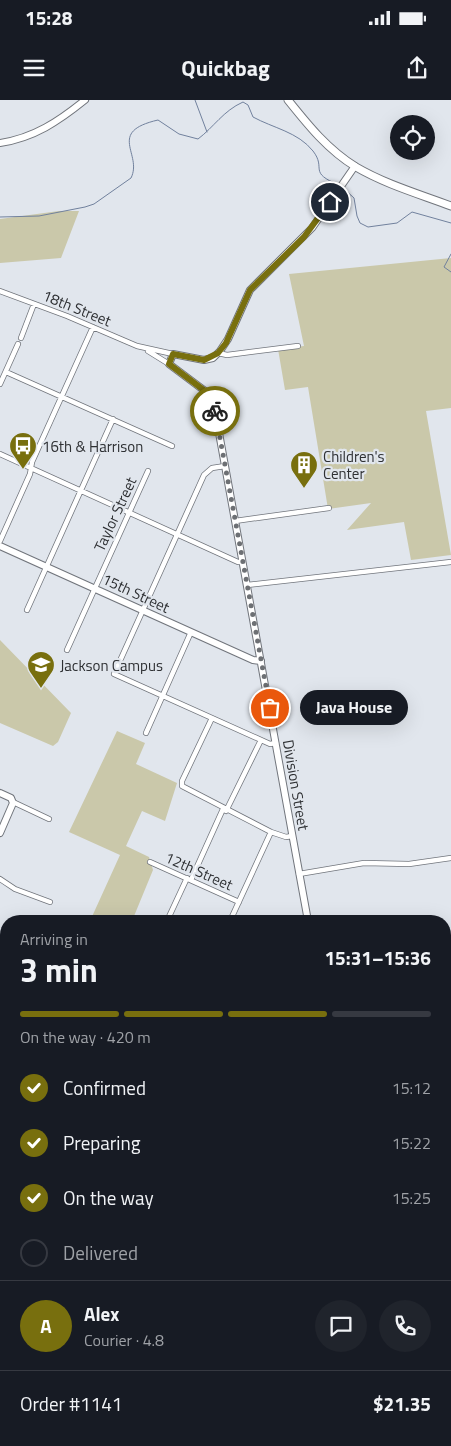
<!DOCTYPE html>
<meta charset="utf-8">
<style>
:root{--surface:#171b24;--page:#20242c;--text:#f1f3f6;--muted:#9ea1a6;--line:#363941;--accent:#786f0e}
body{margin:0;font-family:"Titillium Web",sans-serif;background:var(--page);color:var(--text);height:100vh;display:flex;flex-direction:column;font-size:19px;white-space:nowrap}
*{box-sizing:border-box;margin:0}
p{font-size:16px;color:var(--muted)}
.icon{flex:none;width:28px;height:28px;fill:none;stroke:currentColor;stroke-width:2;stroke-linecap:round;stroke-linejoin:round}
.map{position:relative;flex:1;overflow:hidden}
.drawer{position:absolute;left:0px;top:815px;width:451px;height:531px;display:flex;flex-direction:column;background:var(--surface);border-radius:20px 20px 0 0;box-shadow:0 5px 20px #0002}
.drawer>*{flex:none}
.tools{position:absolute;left:390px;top:15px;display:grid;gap:10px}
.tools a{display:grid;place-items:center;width:45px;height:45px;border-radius:50%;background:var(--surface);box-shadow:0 5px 20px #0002;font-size:25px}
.pin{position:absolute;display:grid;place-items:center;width:42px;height:42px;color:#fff;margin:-21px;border:2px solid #fff;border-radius:50%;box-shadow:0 1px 5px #0007}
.courier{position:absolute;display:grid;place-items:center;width:50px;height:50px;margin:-25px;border:4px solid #786f0e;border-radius:50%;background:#fff;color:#222;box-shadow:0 1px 6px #0007}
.bubble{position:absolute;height:35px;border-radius:18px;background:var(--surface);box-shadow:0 5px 20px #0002;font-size:16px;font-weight:700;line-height:35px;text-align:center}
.headline em{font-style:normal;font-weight:700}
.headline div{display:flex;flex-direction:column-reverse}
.headline{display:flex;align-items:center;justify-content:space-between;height:85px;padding:0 20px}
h1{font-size:32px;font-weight:700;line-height:38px}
.bar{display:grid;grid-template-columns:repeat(4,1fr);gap:8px 5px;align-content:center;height:60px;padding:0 20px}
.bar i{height:6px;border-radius:4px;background:var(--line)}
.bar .current{background:var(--accent)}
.bar p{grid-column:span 4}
.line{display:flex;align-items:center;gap:12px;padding:0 20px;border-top:1px solid var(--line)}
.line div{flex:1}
.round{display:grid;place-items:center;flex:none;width:52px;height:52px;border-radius:26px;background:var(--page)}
ol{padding:0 20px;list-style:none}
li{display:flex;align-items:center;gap:15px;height:55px}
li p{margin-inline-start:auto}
li .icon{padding:5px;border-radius:50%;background:var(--accent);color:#fff;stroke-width:4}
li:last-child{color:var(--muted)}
li i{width:28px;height:28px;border:2px solid var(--line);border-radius:50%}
.status{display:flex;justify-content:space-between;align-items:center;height:35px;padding:0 25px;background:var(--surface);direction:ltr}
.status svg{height:14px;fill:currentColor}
header{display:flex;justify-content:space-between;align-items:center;height:65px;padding:0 20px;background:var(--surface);font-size:22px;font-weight:700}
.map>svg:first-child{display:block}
</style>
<div class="status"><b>15:28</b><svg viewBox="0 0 49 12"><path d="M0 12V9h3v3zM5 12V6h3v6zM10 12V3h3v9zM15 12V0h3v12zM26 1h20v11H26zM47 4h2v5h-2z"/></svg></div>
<header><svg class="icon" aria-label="menu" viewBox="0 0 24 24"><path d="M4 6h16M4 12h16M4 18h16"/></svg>Quickbag<svg class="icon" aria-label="share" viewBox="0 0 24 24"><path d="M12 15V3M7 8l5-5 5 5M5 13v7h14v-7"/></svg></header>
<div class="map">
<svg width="451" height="1346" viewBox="0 0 451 1346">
<rect width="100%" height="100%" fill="#e1e6ed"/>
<path fill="#cac8aa" d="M 59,111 L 79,111 L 61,158 L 0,163 L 0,119 Z
M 451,158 L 451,308 L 426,311 L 451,455 L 411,460 L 404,422 L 347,430 L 371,403 L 328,409 L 308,287 L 285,290 L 278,249 L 304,246 L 289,174 Z
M 0,540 L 71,613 L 58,642 L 53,646 L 0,623 Z
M 117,631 L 145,643 L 136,664 L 177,683 L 165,721 L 142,711 L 126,746 L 149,757 L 153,770 L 132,821 L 90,821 L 120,755 L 69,732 Z
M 445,934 L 451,936 L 451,1346 L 335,1346 L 337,1340 L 445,1340 Z
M 49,1340 L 271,1340 L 269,1346 L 44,1346 Z"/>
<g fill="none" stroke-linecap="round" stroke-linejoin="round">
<path stroke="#71819d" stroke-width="1" d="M 195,0 L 207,32
M 342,87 L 354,98 L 357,116 L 360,123 L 368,127 L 397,123 L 412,112 L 451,123
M 0,117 L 39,116 L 85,107 L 94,104 L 131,78 C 143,54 106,32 158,20 L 179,34 L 198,39 C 214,27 223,11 243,2 L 248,5 L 253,17 C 273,28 298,32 313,51 C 327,69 307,72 339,85
M 451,154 L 444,167 L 451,172
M 445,959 L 451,960
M 445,1286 L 451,1277
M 141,1346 L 145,1340
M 410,1346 L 415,1340"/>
<defs>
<path id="street" d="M 0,191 L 67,216 L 137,246 L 173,254
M 21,238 L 34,204
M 148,251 L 169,264
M 218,253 L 227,255 L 298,246
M 6,272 L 172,346
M 0,284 L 18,244
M 0,354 L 238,462 L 242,462
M 225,366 L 212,368 L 204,375 L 114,574 L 270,644 L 276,643
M 235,421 L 329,408
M 0,441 L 30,374 L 32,362 L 93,227
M 247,485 L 451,462
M 27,510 L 113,319
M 67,550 L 148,371
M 212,618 L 182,681 L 182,686 L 271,732 L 286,737 L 292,736
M 146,633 L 191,532
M 13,702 L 49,719
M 226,711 L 261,640
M 150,762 L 239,802
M 299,774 L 364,763 L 409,764 L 451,758
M 0,779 L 15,789 L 50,802
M 191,780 L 223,709
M 167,821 L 187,778
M 230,821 L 271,732
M 403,821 L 412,820
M 0,843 L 6,846
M 445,862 L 451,861
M 0,887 L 6,873
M 0,929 L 6,931
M 0,1014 L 6,1017
M 0,1034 L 6,1020
M 0,1103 L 6,1102
M 0,1162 L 6,1161
M 0,1222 L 6,1221
M 0,1334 L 6,1333
M 280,1346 L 282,1340"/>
<path id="secondary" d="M 0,43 C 34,38 59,21 85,0
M 0,446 L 253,560 L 261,561
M 0,693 L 11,698 L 13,703 L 0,733
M 308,821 L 215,311 L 205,291 L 169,264 L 173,254 L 204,260 L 213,258 L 220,251 L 228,239 L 250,190 L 312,128 L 355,66
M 0,1041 L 6,1040
M 0,1281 L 6,1280"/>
<path id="primary" d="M 288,0 C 308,25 328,50 356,67 C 385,84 419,94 451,106"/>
</defs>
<use href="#street" stroke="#71757c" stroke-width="6"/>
<use href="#secondary" stroke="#71757c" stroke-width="8"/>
<use href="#primary" stroke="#71757c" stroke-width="9"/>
<use href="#street" stroke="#fff" stroke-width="4.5"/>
<use href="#secondary" stroke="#fff" stroke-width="6"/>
<use href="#primary" stroke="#fff" stroke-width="7"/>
</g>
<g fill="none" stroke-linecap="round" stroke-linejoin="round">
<path stroke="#6d7074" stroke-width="5" stroke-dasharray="0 9" d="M 215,311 L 270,608"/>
<path stroke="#786f0e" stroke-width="6" d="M 215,311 L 205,291 L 169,264 L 173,254 L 204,260 L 218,253 L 226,243 L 250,190 L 304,137 L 330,102"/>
</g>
<defs>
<symbol id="bus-pin" viewBox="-11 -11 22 30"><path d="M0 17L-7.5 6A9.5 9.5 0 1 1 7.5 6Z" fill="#786f0e" stroke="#e1e6ed"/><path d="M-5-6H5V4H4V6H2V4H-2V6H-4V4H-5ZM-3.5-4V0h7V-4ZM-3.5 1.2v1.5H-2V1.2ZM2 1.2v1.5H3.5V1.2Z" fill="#fff"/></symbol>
<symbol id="building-pin" viewBox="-11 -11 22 30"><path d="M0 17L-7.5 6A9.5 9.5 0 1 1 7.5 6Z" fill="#786f0e" stroke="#e1e6ed"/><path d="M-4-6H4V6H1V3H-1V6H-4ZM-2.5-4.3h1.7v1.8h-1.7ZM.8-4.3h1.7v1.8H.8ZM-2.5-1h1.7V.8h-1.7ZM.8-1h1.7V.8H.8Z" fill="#fff"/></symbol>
<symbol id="school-pin" viewBox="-11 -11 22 30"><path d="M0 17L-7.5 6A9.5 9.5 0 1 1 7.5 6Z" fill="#786f0e" stroke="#e1e6ed"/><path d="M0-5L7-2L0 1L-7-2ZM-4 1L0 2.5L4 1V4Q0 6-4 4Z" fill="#fff"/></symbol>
</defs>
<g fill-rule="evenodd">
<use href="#bus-pin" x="7" y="330" width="32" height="43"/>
<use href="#building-pin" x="288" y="349" width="32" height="43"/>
<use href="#school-pin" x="25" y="549" width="32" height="43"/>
</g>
<g text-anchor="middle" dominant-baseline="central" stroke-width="4.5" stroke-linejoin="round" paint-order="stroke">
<g font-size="15" fill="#2e3033" stroke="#e1e6ed">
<text transform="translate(77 208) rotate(22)">18th Street</text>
<text transform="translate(115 414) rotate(-65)">Taylor Street</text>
<text transform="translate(136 493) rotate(25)">15th Street</text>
<text transform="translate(296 685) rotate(80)">Division Street</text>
<text transform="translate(199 771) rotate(24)">12th Street</text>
</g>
<g font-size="15" fill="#2e3033" stroke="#e1e6ed" text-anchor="start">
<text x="42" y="346">16th &amp; Harrison</text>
<text x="323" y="356">Children's<tspan x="323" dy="17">Center</tspan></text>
<text x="60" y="565">Jackson Campus</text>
</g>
</g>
</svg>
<div class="tools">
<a><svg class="icon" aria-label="locate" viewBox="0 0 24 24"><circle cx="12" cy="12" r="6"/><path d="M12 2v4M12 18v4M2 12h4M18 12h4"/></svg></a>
</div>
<div class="pin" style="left:270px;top:608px;background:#ea580c"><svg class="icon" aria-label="bag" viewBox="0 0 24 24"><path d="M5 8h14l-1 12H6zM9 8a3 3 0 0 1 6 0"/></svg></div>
<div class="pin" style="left:330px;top:102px;background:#1f2937"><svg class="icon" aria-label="home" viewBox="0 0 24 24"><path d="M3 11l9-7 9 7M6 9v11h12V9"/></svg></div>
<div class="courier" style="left:215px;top:311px"><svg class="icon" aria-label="bike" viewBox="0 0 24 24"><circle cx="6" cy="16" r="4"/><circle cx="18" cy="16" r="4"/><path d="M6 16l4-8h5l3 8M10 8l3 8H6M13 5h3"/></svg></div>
<div class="bubble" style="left:300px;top:590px;width:108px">Java House</div>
<section class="drawer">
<div class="headline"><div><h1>3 min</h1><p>Arriving in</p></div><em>15:31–15:36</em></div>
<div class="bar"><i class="current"></i><i class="current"></i><i class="current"></i><i></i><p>On the way · 420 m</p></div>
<ol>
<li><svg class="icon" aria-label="check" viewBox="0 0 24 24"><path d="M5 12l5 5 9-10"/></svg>Confirmed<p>15:12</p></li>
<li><svg class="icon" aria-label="check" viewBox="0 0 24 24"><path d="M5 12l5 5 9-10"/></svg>Preparing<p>15:22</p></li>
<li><svg class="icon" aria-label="check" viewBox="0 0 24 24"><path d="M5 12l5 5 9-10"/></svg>On the way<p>15:25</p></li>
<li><i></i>Delivered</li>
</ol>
<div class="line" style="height:90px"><b class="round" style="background:var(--accent);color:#fff">A</b><div><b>Alex</b><p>Courier · 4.8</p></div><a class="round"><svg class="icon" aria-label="chat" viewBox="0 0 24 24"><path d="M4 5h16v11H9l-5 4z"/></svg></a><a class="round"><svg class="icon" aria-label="phone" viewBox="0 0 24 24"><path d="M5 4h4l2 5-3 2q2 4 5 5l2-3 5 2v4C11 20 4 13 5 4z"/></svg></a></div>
<div class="line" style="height:65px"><div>Order #1141</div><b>$21.35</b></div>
</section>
</div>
